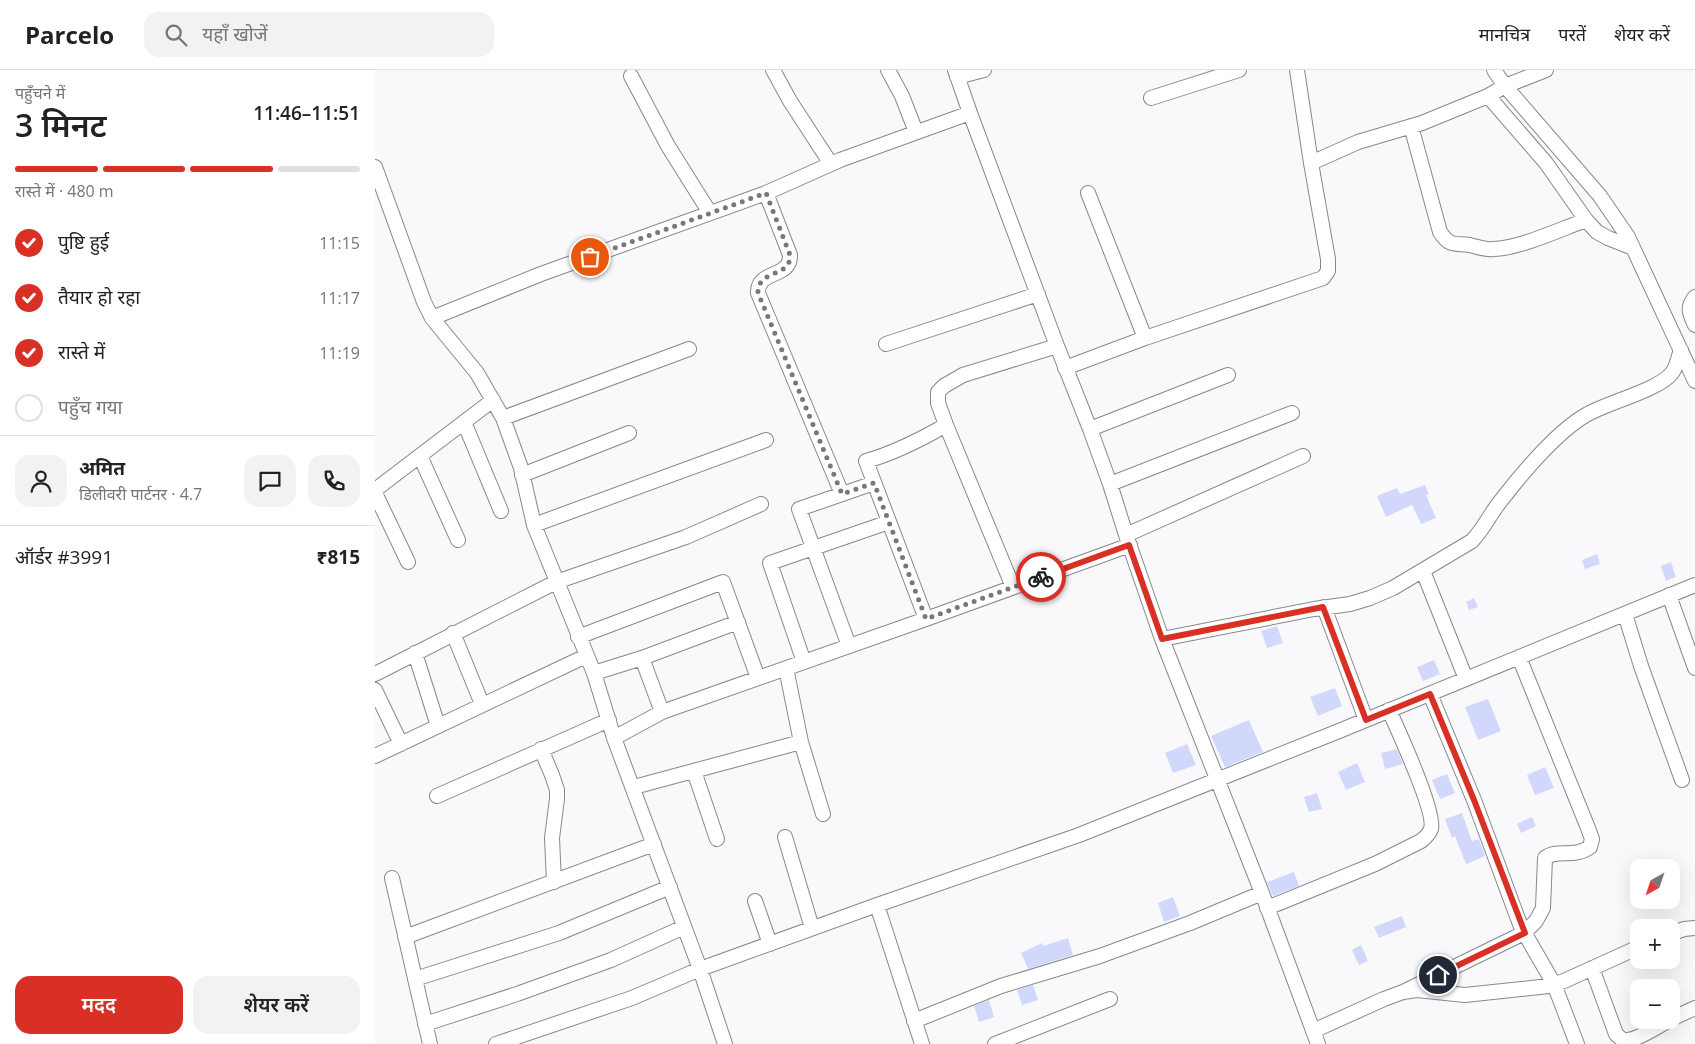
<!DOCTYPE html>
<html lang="hi">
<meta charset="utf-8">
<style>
:root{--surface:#fff;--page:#f2f2f2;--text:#222;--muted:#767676;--line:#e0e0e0;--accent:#d93025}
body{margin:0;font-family:"Open Sans","Noto Sans Devanagari",sans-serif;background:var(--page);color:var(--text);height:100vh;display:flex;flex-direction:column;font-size:19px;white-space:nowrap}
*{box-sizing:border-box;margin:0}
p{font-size:16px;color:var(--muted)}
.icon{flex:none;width:28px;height:28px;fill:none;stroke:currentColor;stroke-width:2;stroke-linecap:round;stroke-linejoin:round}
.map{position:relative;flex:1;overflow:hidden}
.drawer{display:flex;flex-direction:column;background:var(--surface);width:375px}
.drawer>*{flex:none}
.needle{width:32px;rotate:220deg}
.fabs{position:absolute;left:1255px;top:789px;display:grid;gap:10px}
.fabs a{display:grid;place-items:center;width:50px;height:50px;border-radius:10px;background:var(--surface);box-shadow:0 5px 20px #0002;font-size:25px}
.pin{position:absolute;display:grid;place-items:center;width:42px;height:42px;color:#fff;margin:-21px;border:2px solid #fff;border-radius:50%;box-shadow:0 1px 5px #0007}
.courier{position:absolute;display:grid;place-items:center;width:50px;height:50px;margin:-25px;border:4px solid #d93025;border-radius:50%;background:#fff;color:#222;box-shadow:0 1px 6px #0007}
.summary em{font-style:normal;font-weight:600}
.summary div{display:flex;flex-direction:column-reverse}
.summary{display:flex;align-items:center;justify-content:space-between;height:85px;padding:0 15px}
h1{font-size:32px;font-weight:600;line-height:38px}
.bar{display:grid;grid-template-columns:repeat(4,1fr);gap:8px 5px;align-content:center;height:60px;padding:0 15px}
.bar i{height:6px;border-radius:4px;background:var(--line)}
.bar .on{background:var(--accent)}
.bar p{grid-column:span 4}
.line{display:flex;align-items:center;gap:12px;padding:0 15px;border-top:1px solid var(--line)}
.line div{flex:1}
.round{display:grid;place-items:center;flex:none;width:52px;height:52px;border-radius:15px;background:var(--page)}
ol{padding:0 15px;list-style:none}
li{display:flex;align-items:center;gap:15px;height:55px}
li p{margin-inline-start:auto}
li .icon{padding:5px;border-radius:50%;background:var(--accent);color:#fff;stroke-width:4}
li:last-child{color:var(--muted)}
li i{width:28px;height:28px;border:2px solid var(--line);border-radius:50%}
.primary-button{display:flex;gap:10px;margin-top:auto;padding:10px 15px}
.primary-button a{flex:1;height:58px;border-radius:15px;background:var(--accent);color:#fff;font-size:20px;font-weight:600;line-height:58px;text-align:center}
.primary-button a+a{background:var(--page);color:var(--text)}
header{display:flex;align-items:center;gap:30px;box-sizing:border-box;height:70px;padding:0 25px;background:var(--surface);border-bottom:1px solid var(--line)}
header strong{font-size:24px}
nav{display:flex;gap:28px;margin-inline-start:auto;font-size:18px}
.search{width:350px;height:45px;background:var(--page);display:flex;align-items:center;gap:12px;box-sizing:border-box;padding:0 18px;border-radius:15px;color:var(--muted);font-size:19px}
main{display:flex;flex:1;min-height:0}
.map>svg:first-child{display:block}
</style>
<header>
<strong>Parcelo</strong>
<div class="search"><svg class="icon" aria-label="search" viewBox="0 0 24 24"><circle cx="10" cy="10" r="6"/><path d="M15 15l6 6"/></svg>यहाँ खोजें</div>
<nav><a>मानचित्र</a><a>परतें</a><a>शेयर करें</a></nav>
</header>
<main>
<section class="drawer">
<div class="summary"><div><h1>3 मिनट</h1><p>पहुँचने में</p></div><em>11:46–11:51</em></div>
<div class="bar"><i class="on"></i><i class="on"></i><i class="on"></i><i></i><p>रास्ते में · 480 m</p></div>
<ol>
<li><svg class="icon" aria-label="check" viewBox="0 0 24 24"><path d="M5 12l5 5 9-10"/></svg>पुष्टि हुई<p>11:15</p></li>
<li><svg class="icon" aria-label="check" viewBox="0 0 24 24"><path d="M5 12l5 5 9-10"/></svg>तैयार हो रहा<p>11:17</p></li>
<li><svg class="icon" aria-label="check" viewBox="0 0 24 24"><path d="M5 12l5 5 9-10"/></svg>रास्ते में<p>11:19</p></li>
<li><i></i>पहुँच गया</li>
</ol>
<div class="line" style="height:90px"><a class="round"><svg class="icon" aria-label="person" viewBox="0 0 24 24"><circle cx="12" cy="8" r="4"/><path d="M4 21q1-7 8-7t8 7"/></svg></a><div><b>अमित</b><p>डिलीवरी पार्टनर · 4.7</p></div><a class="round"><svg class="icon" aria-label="chat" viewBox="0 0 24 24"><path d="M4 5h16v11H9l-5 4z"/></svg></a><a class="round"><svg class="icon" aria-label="phone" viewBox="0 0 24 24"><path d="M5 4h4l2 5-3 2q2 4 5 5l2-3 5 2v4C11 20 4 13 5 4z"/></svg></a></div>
<div class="line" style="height:65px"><div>ऑर्डर #3991</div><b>₹815</b></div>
<div class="primary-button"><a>मदद</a><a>शेयर करें</a></div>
</section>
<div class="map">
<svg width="1320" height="974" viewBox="0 0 1320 974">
<rect width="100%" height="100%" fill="#f9f9fb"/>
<path fill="#d2d8fb" d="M 1050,415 L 1054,424 L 1051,425 L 1061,448 L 1046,454 L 1037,435 L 1011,447 L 1002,426 L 1022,418 L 1025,424 Z
M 1222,484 L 1225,494 L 1210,499 L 1207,490 Z
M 1296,492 L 1301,507 L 1291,511 L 1286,496 Z
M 1099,528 L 1103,537 L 1094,540 L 1091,532 Z
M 902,556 L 908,573 L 892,578 L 886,561 Z
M 1059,590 L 1065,604 L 1048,611 L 1042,597 Z
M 960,618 L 967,636 L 943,646 L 935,627 Z
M 1113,629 L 1126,661 L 1103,670 L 1090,637 Z
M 874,650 L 888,682 L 850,697 L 836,666 Z
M 812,674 L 821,695 L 798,703 L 790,683 Z
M 1022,679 L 1028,694 L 1010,699 L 1006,683 Z
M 982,693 L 990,712 L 971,720 L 963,702 Z
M 1170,697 L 1179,718 L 1160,725 L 1152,705 Z
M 1072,704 L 1080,723 L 1065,729 L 1057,710 Z
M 942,723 L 947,739 L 934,742 L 929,727 Z
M 1087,743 L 1097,771 L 1104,769 L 1110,786 L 1091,794 L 1080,766 L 1077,768 L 1070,749 Z
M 1157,747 L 1161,756 L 1146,763 L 1142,754 Z
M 919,802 L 924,816 L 898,826 L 892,812 Z
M 798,827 L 805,846 L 789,852 L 783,833 Z
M 1027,846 L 1031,857 L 1004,868 L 999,857 Z
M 693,868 L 698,885 L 653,899 L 646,883 L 667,873 L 668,876 Z
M 986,875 L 993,891 L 984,895 L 977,880 Z
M 658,915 L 663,930 L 647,935 L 642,920 Z
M 614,930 L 619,947 L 604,952 L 599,936 Z"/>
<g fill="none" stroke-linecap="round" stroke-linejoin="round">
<defs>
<path id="street" d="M 398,0 L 415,31 L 456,94
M 513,0 L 527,26 L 541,62
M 580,0 L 595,43 L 682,276 L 715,359 L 735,414 L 751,465 L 787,569 L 887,823 L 943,974
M 1119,0 L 1130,16 L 1225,126 L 1253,167 L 1320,311
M 256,6 L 293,76 L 335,143
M 582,7 L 609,0
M 1113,26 L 1171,93 L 1211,150 L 1222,162 L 1233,168 L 1258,178
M 776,28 L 864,0
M 1036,56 L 1065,162 C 1075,177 1079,173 1095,175 C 1103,177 1110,180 1118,179 C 1143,179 1186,159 1211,150
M 936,93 L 983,72 L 1047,53 L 1113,26 L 1130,16 L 1171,0
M 0,97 L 49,232 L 57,248 L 102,303 L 128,348 L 146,398 L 159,455 L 219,603 L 239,668 L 325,899 L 350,974
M 391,123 L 415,185 C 416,209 382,199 383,223 L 467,424
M 713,123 L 770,268
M 1320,227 C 1311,238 1315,244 1320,255
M 57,248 L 166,204 L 391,123 L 465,90 L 595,43
M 511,274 L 663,224
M 690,298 L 770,268 L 948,208 L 953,201 L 953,189 L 936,93 L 922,0
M 128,348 L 314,279
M 89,352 L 126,441
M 715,359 L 853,305
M 45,386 L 83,470
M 147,405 L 254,363
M 735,414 L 917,343
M 0,420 L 118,330
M 0,423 L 33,492
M 159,455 L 391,370
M 751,465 L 928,386
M 1048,501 L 1091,609
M 638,517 L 571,355 L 563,333 L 563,322 L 569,316 L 588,305 L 682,276
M 1294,525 L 1320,598
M 949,537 L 991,650
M 1250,544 L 1266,596 L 1307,710
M 551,549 L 491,391 C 520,383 545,370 571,355
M 78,563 L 107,634
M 203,567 L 348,512 L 383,608
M 787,569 L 939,539 L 975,534 L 995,528 L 1018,518 L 1097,471 C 1110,457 1116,442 1128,428 C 1148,402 1183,361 1211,345 C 1231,333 1283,320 1296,304 C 1302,298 1303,287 1306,280
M 474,576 L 424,439 L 499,413
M 40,583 L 63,656
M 267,588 L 287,642
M 429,592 L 395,493 L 514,452
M 411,598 L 426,672 L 448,744
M 219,603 L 267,588 L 363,552
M 0,604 L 181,512 L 311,467 L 386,434
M 0,620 L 26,674
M 1055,624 L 1099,730 L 1146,857 L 1179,914 L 1202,974
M 239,668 L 287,642 L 551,549 L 755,475
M 166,679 L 177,705 L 182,720 L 182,729 L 177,768 L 179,812
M 0,686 L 211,586
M 319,701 L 342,769
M 259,717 L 426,672
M 62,726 L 234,650
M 410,767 L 437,858
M 17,808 L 55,974
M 380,831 L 395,874
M 502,835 L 547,974
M 892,838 L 1000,794 L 1046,771 C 1050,768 1054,764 1056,759 C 1061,743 1023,660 1014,640
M 1296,864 L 1309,859 L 1320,858
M 30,867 L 279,774
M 1217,898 L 1241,964 C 1242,965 1245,968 1247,969 C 1258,974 1284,955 1295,950
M 40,909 L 184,863 L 295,817
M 1028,922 L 1149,863 L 1161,851 L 1168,838 L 1170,788 C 1182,778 1198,789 1215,777 L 1217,769 L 1213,758 L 1144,587
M 1296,949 L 1320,938
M 539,951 L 626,916 L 725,886 L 815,853 L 887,823
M 50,954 L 142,924 L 236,890 L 309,857
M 938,961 L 1009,929 L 1028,922 L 1042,920 L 1090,925 L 1174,916 L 1189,911 L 1264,877
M 121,974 L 257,928 L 325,899 L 502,835 L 704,765 L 964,661 L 1320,515
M 620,974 L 735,929"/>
</defs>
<use href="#street" stroke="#88888a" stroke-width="16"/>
<use href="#street" stroke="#fff" stroke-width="14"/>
</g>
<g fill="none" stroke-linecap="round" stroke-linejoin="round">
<path stroke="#78787a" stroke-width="5" stroke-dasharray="0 9" d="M 215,187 L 391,123 L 415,185 C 416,208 382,199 383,223 L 467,424 L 499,413 L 551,549 L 666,507"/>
<path stroke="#d93025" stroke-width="6" d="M 666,507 L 754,475 L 787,569 L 948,537 L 991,650 L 1055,624 L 1099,730 L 1150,863 L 1063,905"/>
</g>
</svg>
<div class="fabs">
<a><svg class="needle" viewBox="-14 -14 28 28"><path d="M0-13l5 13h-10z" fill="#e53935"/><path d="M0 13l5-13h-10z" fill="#767676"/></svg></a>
<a>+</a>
<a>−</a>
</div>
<div class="pin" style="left:215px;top:187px;background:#ea580c"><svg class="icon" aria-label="bag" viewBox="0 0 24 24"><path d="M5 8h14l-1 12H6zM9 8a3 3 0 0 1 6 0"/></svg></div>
<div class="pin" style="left:1063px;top:905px;background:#1f2937"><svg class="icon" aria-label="home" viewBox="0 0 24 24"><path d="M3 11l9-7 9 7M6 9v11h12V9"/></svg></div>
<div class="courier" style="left:666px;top:507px"><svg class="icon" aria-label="bike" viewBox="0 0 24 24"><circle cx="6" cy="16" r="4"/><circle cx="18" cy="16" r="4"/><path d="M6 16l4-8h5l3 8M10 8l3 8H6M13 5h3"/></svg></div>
</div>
</main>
